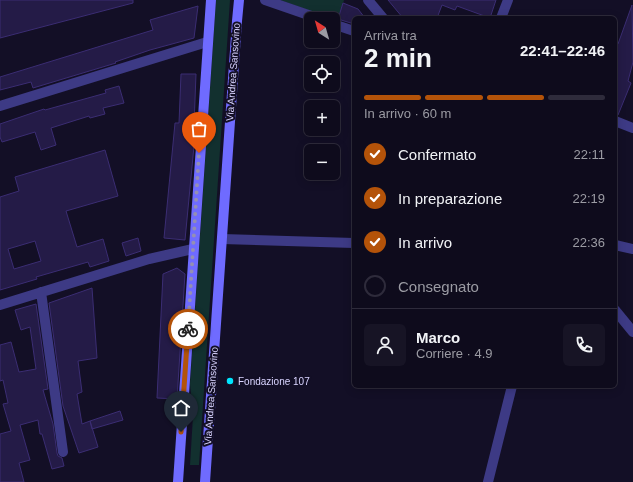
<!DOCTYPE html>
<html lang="it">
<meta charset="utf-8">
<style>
:root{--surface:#0e0b1c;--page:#171425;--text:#f1f3f6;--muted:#9b9ba3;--line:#2e2b3b;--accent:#b45309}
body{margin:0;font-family:Helvetica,sans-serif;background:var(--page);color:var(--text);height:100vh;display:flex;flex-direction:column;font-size:15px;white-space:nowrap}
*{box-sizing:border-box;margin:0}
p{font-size:13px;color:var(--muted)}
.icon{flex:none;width:22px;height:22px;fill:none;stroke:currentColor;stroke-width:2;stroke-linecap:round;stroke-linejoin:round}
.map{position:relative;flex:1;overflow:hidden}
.details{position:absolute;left:352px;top:16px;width:265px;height:372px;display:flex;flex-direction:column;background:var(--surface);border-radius:6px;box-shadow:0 2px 10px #0003,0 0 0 1px var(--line)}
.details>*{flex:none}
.needle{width:26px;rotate:323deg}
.controls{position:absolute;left:304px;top:12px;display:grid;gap:8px}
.controls a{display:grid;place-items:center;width:36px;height:36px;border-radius:6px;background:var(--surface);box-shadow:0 2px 10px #0003,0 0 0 1px var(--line);font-size:20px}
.pin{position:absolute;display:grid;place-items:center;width:34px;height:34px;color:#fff;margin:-41px -17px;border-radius:50% 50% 50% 0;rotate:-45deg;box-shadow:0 0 4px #0007}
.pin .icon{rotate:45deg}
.courier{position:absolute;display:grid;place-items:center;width:40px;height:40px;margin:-20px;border:3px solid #b45309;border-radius:50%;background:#fff;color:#222;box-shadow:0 1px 5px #0007}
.summary em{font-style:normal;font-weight:600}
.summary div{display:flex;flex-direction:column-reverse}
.summary{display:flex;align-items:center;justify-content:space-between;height:68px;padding:0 12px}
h1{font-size:26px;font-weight:600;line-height:30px}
.bar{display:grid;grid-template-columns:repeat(4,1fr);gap:6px 4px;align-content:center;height:48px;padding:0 12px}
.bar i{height:5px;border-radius:3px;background:var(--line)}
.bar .active{background:var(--accent)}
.bar p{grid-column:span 4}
.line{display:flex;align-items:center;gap:10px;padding:0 12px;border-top:1px solid var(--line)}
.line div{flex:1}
.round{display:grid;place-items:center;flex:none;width:42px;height:42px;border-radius:6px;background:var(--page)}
ol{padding:0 12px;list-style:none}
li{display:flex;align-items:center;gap:12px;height:44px}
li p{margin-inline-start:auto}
li .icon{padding:4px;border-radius:50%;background:var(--accent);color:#fff;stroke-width:4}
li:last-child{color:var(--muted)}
li i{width:22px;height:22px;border:2px solid var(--line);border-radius:50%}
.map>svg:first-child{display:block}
</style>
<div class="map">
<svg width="633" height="482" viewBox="0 0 633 482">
<rect width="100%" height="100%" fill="#130f26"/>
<path fill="#12302f" d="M 216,0 L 230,0 L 199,465 L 190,465 L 193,416 L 190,384 Z
M 280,0 L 344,0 L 337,21 L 333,19 Z"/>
<path fill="#241b47" stroke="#3b2d73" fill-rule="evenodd" d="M 0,0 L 133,0 L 133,3 L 0,38 Z
M 388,0 L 496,0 L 490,18 L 457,6 L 455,10 L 442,5 L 437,18 L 403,18 Z
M 343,3 L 358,9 L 365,18 L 354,18 L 354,24 L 338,19 Z
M 632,5 L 633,62 L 628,81 L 631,83 L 618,115 L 615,115 L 615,43 L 618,44 Z
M 198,6 L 194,38 L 150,50 L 115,62 L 116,63 L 33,88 L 31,82 L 0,90 L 0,77 L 153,30 L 150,20 Z
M 181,74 L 196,74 L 194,125 L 196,125 L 185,240 L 164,238 L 175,123 L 179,123 Z
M 119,86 L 124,103 L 103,108 L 105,114 L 90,118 L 89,116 L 51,128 L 56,145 L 41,150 L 35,132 L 2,142 L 0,137 L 0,124 L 44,109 L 45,110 L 106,93 L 105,90 Z
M 105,150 L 118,196 L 66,211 L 77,247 L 103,239 L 109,261 L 90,267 L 88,262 L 36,277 L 37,279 L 0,290 L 0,197 L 19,191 L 15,177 ZM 35,241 L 41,261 L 14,269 L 8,249 Z
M 138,238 L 141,251 L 126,256 L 122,243 Z
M 177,268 L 185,274 L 177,399 L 157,398 L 163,274 Z
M 92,288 L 97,358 L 78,361 L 82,392 L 77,394 L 82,424 L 90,421 L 98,447 L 79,453 L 63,406 L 49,303 Z
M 36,304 L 48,389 L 43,390 L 53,424 L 57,453 L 58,456 L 62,458 L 64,466 L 52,469 L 42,434 L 40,434 L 38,420 L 20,425 L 30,460 L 19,463 L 24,482 L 0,482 L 0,434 L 11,431 L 3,404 L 8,403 L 3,380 L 0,381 L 0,345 L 11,342 L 19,372 L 36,369 L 30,327 L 21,330 L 15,310 Z
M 120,411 L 123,420 L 92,429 L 90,421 Z"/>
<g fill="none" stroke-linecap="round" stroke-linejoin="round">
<path stroke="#3d3a85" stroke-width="10" d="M 265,0 L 320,19
M 368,0 L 383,18
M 501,18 L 508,0
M 333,24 L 354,31
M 0,106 L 207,42
M 615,121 L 633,128
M 222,239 L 354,243
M 615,245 L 633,249
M 41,292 L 63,452
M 0,305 L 149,259 L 193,249
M 615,310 L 633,332
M 488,482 L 512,386"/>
<path stroke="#6f6bff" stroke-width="10" d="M 178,482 L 211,0
M 205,482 L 237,21 L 239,0"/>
</g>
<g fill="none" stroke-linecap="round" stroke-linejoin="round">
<path stroke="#948fb3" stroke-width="4" stroke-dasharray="0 7.2" d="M 188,329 L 199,153"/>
<path stroke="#b45309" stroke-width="5" d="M 181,432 L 188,329"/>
</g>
<circle fill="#00e5ff" stroke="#130f26" stroke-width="1.5" cx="230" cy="381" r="4"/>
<g text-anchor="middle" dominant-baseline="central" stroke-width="4" stroke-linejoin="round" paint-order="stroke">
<g font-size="10" fill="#d9d4ff" stroke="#130f26">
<text transform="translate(233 72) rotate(-86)">Via Andrea Sansovino</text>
<text transform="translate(211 396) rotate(-86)">Via Andrea Sansovino</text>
</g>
<g font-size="10" fill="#d9d4ff" stroke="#130f26" text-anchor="start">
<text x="238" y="381">Fondazione 107</text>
</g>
</g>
</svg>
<div class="controls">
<a><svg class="needle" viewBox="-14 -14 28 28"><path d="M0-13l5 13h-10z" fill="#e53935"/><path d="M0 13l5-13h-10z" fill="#9b9ba3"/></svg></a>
<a><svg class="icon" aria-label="locate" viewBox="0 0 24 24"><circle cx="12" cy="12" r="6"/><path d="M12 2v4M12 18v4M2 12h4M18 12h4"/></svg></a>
<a>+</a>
<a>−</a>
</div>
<div class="pin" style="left:199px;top:153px;background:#ea580c"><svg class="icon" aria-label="bag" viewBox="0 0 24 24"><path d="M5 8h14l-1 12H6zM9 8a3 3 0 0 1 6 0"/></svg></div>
<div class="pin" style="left:181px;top:432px;background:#1f2937"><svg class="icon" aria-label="home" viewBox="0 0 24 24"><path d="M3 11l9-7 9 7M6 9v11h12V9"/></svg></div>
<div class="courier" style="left:188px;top:329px"><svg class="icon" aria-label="bike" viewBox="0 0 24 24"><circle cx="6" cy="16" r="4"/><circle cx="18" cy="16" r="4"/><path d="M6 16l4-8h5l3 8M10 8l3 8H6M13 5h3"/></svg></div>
<section class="details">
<div class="summary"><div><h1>2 min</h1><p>Arriva tra</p></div><em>22:41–22:46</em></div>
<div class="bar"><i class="active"></i><i class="active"></i><i class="active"></i><i></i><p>In arrivo · 60 m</p></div>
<ol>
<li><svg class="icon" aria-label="check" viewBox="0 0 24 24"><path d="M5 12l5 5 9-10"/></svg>Confermato<p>22:11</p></li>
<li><svg class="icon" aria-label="check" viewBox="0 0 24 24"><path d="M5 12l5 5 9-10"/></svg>In preparazione<p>22:19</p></li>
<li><svg class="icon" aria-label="check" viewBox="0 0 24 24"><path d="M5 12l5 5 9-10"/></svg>In arrivo<p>22:36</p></li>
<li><i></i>Consegnato</li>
</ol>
<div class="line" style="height:72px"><a class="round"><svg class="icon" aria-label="person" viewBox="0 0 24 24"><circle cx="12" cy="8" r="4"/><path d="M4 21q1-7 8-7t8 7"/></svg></a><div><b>Marco</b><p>Corriere · 4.9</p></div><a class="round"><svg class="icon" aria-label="phone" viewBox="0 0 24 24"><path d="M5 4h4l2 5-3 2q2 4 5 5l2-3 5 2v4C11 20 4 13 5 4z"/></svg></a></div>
</section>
</div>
